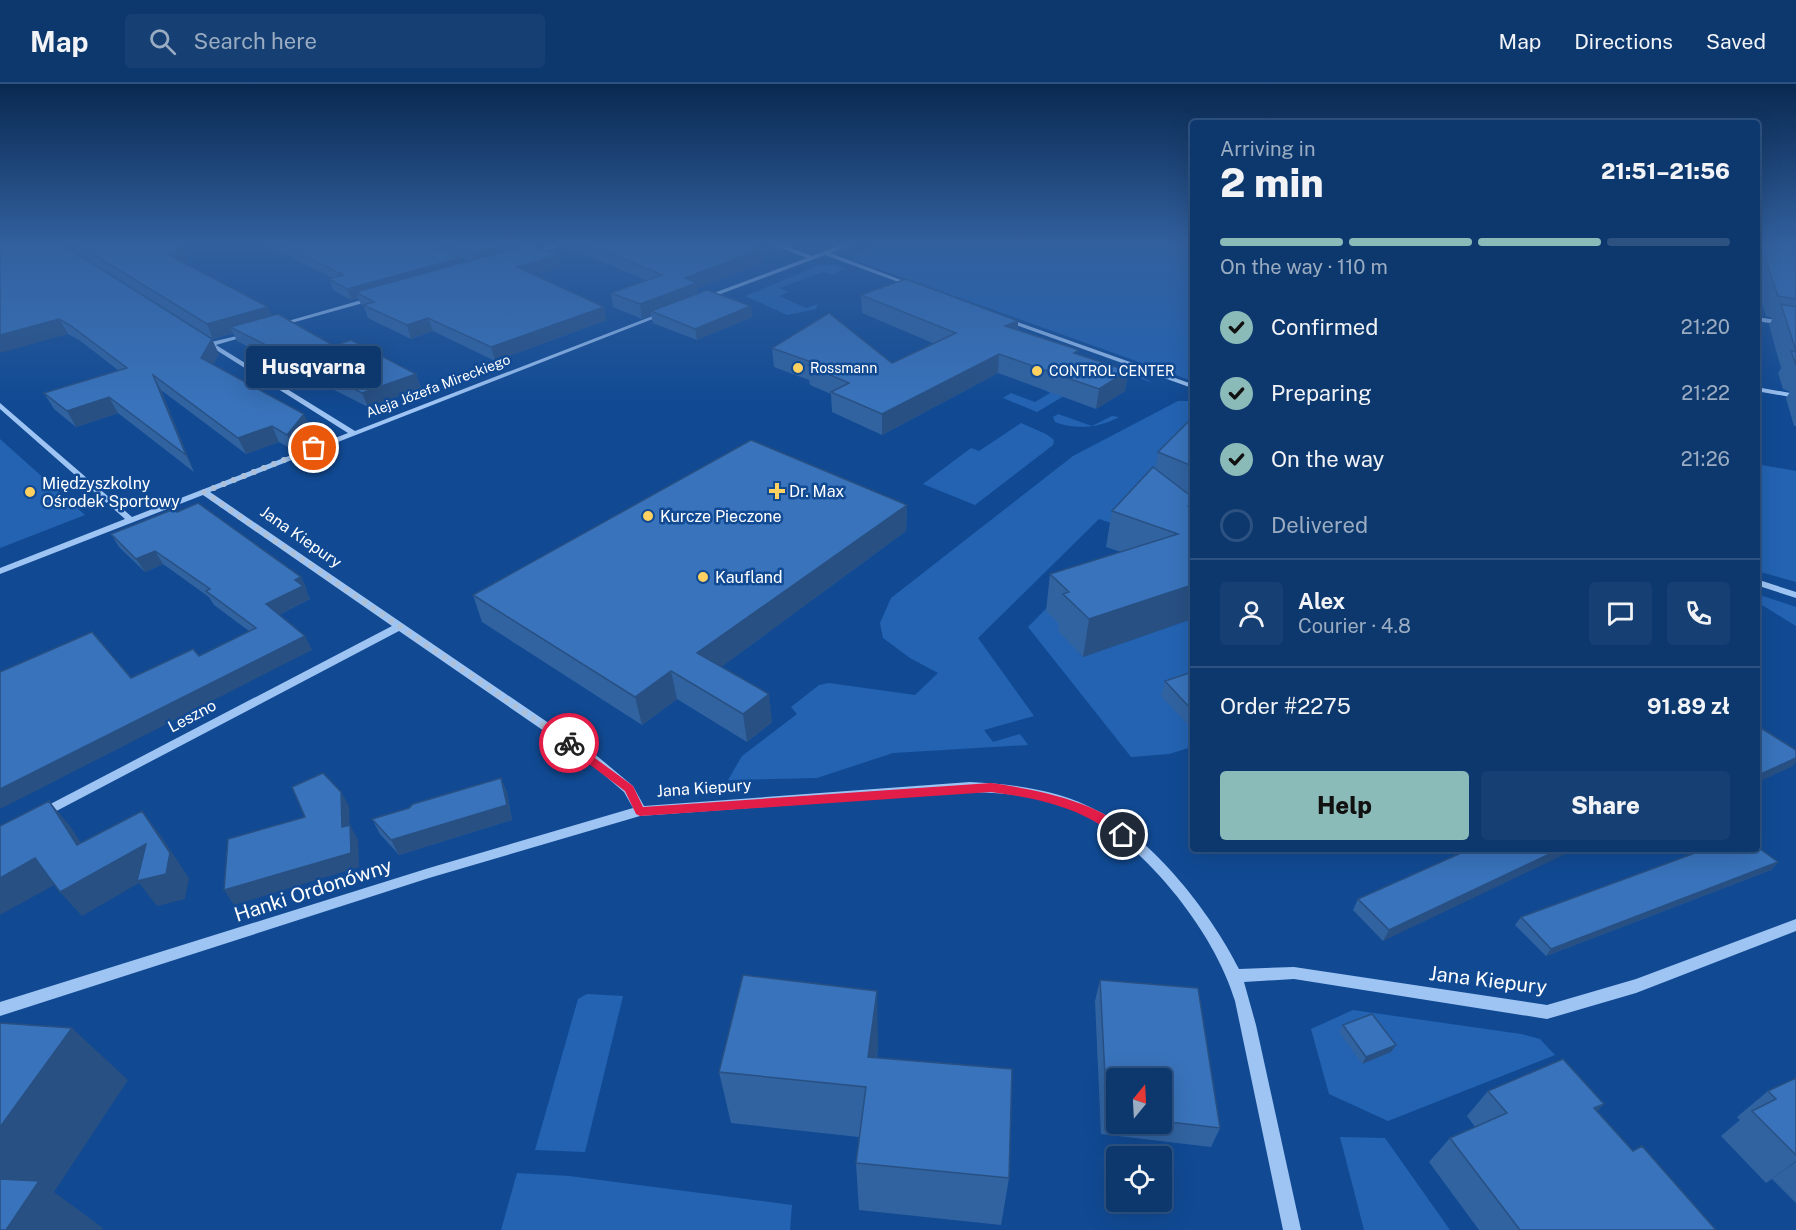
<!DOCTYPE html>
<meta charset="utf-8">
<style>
:root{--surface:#0d386e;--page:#163f73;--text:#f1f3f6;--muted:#9aacc2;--line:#2d5281;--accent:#8bbbb9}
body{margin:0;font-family:"Public Sans",sans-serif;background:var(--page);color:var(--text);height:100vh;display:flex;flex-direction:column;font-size:22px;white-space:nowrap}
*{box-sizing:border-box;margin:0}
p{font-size:20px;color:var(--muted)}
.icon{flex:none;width:33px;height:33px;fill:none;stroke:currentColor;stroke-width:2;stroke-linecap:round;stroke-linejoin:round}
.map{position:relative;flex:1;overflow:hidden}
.details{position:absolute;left:1190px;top:36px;width:570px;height:732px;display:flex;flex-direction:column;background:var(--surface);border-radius:6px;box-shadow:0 6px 24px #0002,0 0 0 2px var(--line)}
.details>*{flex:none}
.needle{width:39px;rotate:18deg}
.buttons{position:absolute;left:1106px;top:984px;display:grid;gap:12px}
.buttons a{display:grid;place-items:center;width:66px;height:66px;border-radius:6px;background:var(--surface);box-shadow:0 6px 24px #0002,0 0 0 2px var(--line);font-size:30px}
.pin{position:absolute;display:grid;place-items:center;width:51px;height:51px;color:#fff;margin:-26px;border:3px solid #fff;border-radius:50%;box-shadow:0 2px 6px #0007}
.courier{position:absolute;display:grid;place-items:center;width:60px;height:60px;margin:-30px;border:4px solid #e11d48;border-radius:50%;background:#fff;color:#222;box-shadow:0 2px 8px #0007}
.bubble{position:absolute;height:42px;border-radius:6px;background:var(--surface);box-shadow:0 6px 24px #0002,0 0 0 2px var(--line);font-size:20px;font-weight:800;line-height:42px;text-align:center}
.head em{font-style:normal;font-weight:800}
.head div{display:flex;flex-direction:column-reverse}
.head{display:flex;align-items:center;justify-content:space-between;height:102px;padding:0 30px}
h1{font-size:39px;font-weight:800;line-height:45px}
.bar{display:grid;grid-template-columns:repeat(4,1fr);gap:9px 6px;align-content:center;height:72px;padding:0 30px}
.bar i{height:8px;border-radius:4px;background:var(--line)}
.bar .on{background:var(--accent)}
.bar p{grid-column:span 4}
.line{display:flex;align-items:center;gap:15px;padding:0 30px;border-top:2px solid var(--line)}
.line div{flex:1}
.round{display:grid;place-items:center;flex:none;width:63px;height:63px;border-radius:6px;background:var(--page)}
ol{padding:0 30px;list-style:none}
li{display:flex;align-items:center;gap:18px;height:66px}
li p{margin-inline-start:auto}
li .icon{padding:6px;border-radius:50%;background:var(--accent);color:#111;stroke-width:4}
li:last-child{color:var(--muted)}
li i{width:33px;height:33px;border:3px solid var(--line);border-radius:50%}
.button{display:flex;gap:12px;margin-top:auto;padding:12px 30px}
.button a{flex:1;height:69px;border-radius:6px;background:var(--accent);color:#111;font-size:24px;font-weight:800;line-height:69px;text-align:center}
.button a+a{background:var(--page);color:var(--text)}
header{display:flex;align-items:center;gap:36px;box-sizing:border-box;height:84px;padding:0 30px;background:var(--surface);border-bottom:2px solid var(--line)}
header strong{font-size:28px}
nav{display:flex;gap:33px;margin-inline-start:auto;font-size:21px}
.search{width:420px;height:54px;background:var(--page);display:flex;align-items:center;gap:15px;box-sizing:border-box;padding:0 21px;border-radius:6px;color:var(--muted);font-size:22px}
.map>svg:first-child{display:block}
</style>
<header>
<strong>Map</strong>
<div class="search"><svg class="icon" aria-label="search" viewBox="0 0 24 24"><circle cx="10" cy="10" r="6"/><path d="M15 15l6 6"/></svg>Search here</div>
<nav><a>Map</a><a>Directions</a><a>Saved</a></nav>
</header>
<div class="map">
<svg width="1796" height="1146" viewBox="0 0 1796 1146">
<rect width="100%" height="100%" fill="#114a93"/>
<path fill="#2363b2" d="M 885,159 L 1192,159 L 1192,297 L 851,175 L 856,173 L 852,171 Z
M 820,181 L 836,181 L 845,184 L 832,191 L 822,188 L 780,204 L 789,208 L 779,212 L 806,224 L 818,220 L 816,225 L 787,231 L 745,212 Z
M 1089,274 L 1139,291 L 1153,299 L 1111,284 L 1037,328 L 1003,314 L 1011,309 L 1035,318 L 1050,309 L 1043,305 Z
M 1178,317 L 1192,317 L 1192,363 L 1120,442 L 1099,435 L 978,554 L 1034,632 L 984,646 L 993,658 L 1020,650 L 1028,661 L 893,669 L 817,694 L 728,696 L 742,672 L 797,630 L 791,623 L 819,601 L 829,599 L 915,611 L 938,589 L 910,574 L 883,554 L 880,539 L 891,514 L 1073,372 Z
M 1058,330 L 1092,342 L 1112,332 L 1119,333 C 1099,344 1077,346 1055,338 L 1053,333 Z
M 1021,339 L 1046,350 L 1054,356 L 1053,361 L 975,421 L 923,400 L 971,364 L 979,367 Z
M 0,355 L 85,431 L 0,464 Z
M 1756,380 L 1796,387 L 1796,498 L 1757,487 Z
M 1077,493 L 1064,545 L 1059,547 L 1083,573 L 1192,535 L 1192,663 L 1169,670 L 1131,673 L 1028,543 Z
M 1757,510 L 1796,523 L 1796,542 L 1757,518 Z
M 587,910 L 623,912 L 585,1068 L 535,1066 L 578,915 Z
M 1353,926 L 1521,950 L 1540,955 L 1555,971 L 1388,1037 L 1329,1010 L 1311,945 Z
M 1340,1053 L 1385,1054 L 1450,1146 L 1364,1146 Z
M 517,1089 L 569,1092 L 792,1121 L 790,1146 L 501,1146 Z"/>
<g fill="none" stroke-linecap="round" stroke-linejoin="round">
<path fill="#9ec4f3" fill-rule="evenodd" d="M 559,159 L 569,159 L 531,171 L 528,169 Z
M 768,159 L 777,159 L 812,172 L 847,159 L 856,159 L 830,169 L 917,202 L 912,203 L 825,171 L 707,215 L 703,215 L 703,213 L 807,174 Z
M 372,213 L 374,214 L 374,216 L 277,243 L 274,241 Z
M 663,228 L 668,229 L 210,408 L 597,672 L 633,702 L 644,722 L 970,698 C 1014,700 1059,706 1098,727 C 1154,756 1211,829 1239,885 L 1294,883 L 1547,921 L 1636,895 L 1796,835 L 1796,847 L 1636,909 L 1547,935 L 1294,895 L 1244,898 L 1256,941 L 1301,1146 L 1283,1146 L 1235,917 C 1215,848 1141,754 1073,726 C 1041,712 1005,709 970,708 L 640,732 L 429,794 L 0,932 L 0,918 L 429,784 L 633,724 L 624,708 L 589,678 L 399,547 L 45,733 L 41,735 L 37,733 L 35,730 L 37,727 L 392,542 L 203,411 L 0,490 L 0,484 L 125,435 L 0,325 L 0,319 L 132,433 L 348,349 L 205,259 L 205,257 L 211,258 L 250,249 L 250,251 L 216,261 L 355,347 Z
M 1756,233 L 1796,239 L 1796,243 L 1756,237 Z
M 1002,234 L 1006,234 L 1192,300 L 1192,304 L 1002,236 Z
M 1756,303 L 1796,310 L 1796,314 L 1756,307 Z
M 1756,495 L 1796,508 L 1796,514 L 1756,501 Z"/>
</g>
<path fill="#3163a1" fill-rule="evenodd" d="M 0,159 L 219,270 L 213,281 L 311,346 L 295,367 L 279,358 L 246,370 L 161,306 L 194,388 L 118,329 L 76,343 L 54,325 L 44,309 L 118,286 L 79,256 L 68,250 Z
M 61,159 L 172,159 L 183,166 L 189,179 L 186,180 L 271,232 L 334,262 L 416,290 L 421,304 L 368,323 L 237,257 L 233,249 L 213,255 Z
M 245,159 L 520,159 L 521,162 L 558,171 L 561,183 L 534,191 L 607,236 L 495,277 L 433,247 L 411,255 L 368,234 L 364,223 L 361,221 L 358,214 L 351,216 L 333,206 L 329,195 L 332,194 L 265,160 L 251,163 ZM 437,163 L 468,177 L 461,179 Z
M 570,159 L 743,159 L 761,165 L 762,179 L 698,204 L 698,209 L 751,222 L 752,233 L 697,256 L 653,239 L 651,231 L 642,235 L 613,223 L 611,209 L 645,196 L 571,164 Z
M 1756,159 L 1796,159 L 1796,342 L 1794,342 L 1786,314 L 1790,308 L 1783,305 L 1778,289 L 1781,284 L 1769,241 L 1773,234 L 1766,232 L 1756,201 Z
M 861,211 L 1018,237 L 1018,246 L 1079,271 L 1128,287 L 1125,307 L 1096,325 L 998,289 L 882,351 L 832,328 L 831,310 L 810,301 L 809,296 L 774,283 L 772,264 L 892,279 L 935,260 L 862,229 Z
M 1192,334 L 1192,535 L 1083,573 L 1058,547 L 1059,540 L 1046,527 L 1050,490 L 1121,468 L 1106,463 L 1112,427 L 1155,385 L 1158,368 Z
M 907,421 L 906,447 L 721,583 L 772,638 L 747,658 L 677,615 L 642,641 L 482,538 L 473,511 Z
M 177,428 L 301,493 L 307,506 L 306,507 L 310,515 L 279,531 L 312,566 L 131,594 L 199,572 L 249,547 L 214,521 L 209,513 L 163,480 L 145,488 L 119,463 L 111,450 Z
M 1192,588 L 1192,645 L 1161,612 L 1165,597 Z
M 501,694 L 507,709 L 512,736 L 399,771 L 380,750 L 372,735 L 409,724 Z
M 1470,765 L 1383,857 L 1353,826 L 1358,815 Z
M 1778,778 L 1771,786 L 1546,872 L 1515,841 L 1521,833 Z
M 1100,896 L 1220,1044 L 1211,1063 L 1101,1050 L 1095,917 ZM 1116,994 L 1161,994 L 1161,1040 L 1116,1040 Z
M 1343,941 L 1391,968 L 1362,980 L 1339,948 Z
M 878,960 L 877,973 L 1009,1094 L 1001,1141 L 859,1126 L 856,1079 L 859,1053 L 731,1039 L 719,988 Z
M 1796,994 L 1796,1119 L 1772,1095 L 1766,1099 L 1721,1052 L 1740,1036 L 1737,1033 L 1768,1007 Z
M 1488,1007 L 1604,1020 L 1597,1027 L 1633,1067 L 1716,1146 L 1479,1146 L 1429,1078 L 1450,1054 L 1475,1043 L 1467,1032 Z"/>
<path fill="#285083" d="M 250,159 L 265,159 L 265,160 L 251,163 Z
M 511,159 L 520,159 L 522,167 L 475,181 L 472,170 Z
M 761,165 L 762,179 L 698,204 L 699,213 L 651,227 L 651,231 L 642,235 L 640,220 L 685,194 Z
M 183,166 L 189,179 L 174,183 L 167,170 Z
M 558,171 L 561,183 L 520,195 L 517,183 Z
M 460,174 L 463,184 L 356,208 L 358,214 L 351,216 L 347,205 Z
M 751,222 L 752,233 L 697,256 L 695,245 Z
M 268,223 L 274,238 L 230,243 L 233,249 L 213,255 L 207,240 Z
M 604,223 L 607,236 L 495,277 L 491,263 Z
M 428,234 L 433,247 L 411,255 L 407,241 Z
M 59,235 L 68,250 L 0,269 L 0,251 Z
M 1018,237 L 1017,256 L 1005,242 Z
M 212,255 L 219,270 L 208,289 L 201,274 Z
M 999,270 L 998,289 L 882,351 L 882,330 Z
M 1128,287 L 1125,307 L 1096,325 L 1099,305 Z
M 416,290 L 421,304 L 368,323 L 362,309 Z
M 153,291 L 161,306 L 194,388 L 186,371 Z
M 109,313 L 118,329 L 76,343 L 67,327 Z
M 304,330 L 311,346 L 295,367 L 287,351 Z
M 272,342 L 279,358 L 246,370 L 238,354 Z
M 1192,417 L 1192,425 L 1188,422 Z
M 907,421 L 906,447 L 702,597 L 697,569 Z
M 155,467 L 163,480 L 145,488 L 136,475 Z
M 301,493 L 307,506 L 306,507 L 310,515 L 273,534 L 266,520 L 295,496 Z
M 1192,501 L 1192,535 L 1083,573 L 1089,535 Z
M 305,552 L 312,566 L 0,725 L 0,705 Z
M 671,587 L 677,615 L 642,641 L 635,613 Z
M 769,610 L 772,638 L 747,658 L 743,630 Z
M 1796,674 L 1796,678 L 1793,682 L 1756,699 L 1756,692 Z
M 501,694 L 507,709 L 512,736 L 399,771 L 391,756 Z
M 341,708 L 349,722 L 350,758 L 342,743 Z
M 49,717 L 70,742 L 98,785 L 77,761 Z
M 142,727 L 161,752 L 189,794 L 185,815 L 157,822 L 139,799 L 82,832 L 60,808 L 146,760 L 166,790 Z
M 350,741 L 358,756 L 359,783 L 234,821 L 224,806 Z
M 1560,765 L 1576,765 L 1383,857 L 1389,846 Z
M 35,774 L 58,799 L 0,831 L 0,794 Z
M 1778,778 L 1771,786 L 1546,872 L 1551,865 Z
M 877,907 L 878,960 L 870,1024 L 868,973 Z
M 72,944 L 128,996 L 54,1108 L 103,1144 L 102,1146 L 6,1146 L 0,1117 L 0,1043 Z
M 1396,961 L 1391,968 L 1362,980 L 1366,973 Z
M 1604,1020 L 1578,1045 L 1594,1024 Z
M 1796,1077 L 1796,1078 L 1766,1099 Z"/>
<path fill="#3973bb" stroke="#285083" stroke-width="1.5" d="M 0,159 L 60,159 L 212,255 L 201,274 L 304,330 L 287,351 L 272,342 L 238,354 L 153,291 L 186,371 L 109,313 L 67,327 L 44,309 L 127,284 L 71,242 L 59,235 L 0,251 Z
M 75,159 L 172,159 L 183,166 L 167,170 L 268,223 L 207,240 Z
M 280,159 L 428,159 L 460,174 L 347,205 L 329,195 L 343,191 Z
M 448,159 L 511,159 L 472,170 Z
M 587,159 L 743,159 L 761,165 L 685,194 L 697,199 L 640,220 L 611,209 L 662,191 Z
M 1756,159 L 1796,159 L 1796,215 L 1778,212 L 1764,171 L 1756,170 Z
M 530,160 L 558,171 L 517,183 L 604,223 L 491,263 L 428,234 L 407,241 L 363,221 L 374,218 L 356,208 Z
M 906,195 L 1018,237 L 1005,242 L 1079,266 L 1074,269 L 1128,287 L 1099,305 L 999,270 L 882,330 L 831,308 L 849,299 L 808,281 L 814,279 L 772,264 L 829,229 L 892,279 L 956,249 L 861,211 Z
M 707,206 L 751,222 L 695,245 L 651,227 Z
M 1781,220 L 1796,223 L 1796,267 Z
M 278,230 L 334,262 L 351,256 L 416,290 L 362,309 L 230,243 Z
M 1791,267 L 1796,268 L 1796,281 Z
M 1192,334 L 1192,382 L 1158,368 Z
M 751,356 L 907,421 L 697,569 L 769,610 L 743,630 L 671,587 L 635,613 L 473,511 Z
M 1153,383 L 1192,413 L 1192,417 L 1188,422 L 1192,426 L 1192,501 L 1089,535 L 1063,510 L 1069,508 L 1050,490 L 1178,450 L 1112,427 Z
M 198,419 L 301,493 L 295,496 L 303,502 L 266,520 L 305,552 L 0,705 L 0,588 L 92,548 L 131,594 L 193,565 L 199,572 L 256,544 L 206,507 L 210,505 L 155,467 L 136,475 L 111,450 L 174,425 L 177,428 Z
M 1192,588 L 1192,626 L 1165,597 Z
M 1756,641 L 1796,666 L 1796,674 L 1756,692 Z
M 323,689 L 341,708 L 342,743 L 350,741 L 351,769 L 224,806 L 228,755 L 305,733 L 292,703 Z
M 501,694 L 507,721 L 391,756 L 372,735 L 409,724 L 413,720 Z
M 49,717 L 77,761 L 142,727 L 170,769 L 166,790 L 137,797 L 146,760 L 60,808 L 35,774 L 0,794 L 0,742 Z
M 1756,762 L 1778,778 L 1551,865 L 1521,833 L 1706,765 L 1756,765 Z
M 1470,765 L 1560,765 L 1389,846 L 1358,815 Z
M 743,891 L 877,907 L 868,973 L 1012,985 L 1009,1094 L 856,1079 L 866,1003 L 719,988 Z
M 1100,896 L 1198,904 L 1220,1044 L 1161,1037 L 1161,994 L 1116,994 L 1116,1032 L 1107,1031 Z
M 1372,930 L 1396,961 L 1366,973 L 1343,941 Z
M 0,939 L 72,944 L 0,1043 Z
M 1563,975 L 1604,1020 L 1594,1024 L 1633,1067 L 1642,1062 L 1716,1146 L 1520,1146 L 1450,1054 L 1507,1029 L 1488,1007 Z
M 1796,994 L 1796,1071 L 1752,1027 L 1776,1015 L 1768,1007 Z
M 0,1095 L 39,1097 L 6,1146 L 0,1146 Z"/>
<linearGradient id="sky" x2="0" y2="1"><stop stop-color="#092951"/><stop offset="0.5" stop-color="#32609e"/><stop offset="1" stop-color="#32609e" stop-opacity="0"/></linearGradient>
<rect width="1796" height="320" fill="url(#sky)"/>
<path fill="#e11d48" d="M 569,655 L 633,702 L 643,723 L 991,699 C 1027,704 1108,718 1128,751 L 1127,754 L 1118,754 C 1082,723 1036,714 991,708 L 640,732 L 636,730 L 625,707 L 565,662 L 564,659 Z"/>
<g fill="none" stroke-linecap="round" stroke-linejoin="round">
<path stroke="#acc0d9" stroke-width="6" stroke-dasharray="0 10.8" d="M 314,364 L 204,408 L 569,659"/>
</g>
<g fill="#ffd160" stroke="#114a93" stroke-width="2">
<circle cx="798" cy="284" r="6"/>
<circle cx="1037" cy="287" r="6"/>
<path d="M774 398h6v6h6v6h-6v6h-6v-6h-6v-6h6z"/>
<circle cx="30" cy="408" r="6"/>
<circle cx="648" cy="432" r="6"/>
<circle cx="703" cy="493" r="6"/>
</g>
<g text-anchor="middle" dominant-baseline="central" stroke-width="5" stroke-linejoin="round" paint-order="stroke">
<g font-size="14" fill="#fff" stroke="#114a93" text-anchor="start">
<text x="810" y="284">Rossmann</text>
<text x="1049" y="287">CONTROL CENTER</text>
</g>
<g font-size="14" fill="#fff" stroke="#114a93">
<text transform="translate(438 302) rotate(-21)">Aleja Józefa Mireckiego</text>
</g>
<g font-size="16" fill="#fff" stroke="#114a93" text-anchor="start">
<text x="42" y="399">Międzyszkolny<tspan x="42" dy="18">Ośrodek Sportowy</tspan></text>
<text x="789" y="407">Dr. Max</text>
<text x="660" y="432">Kurcze Pieczone</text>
<text x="715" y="493">Kaufland</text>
</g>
<g font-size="16" fill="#fff" stroke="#114a93">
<text transform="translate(301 453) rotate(35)">Jana Kiepury</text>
<text transform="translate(192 632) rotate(-28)">Leszno</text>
<text transform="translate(704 704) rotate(-4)">Jana Kiepury</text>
</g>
<g font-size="20" fill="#fff" stroke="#114a93">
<text transform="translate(313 806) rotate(-18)">Hanki Ordonówny</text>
<text transform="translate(1488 896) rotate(7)">Jana Kiepury</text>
</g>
</g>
</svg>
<div class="buttons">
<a><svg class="needle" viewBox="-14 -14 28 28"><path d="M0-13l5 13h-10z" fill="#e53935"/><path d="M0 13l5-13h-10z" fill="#9aacc2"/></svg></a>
<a><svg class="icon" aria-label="locate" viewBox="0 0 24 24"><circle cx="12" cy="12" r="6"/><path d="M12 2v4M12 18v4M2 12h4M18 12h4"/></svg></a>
</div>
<div class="pin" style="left:314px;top:364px;background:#ea580c"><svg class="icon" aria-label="bag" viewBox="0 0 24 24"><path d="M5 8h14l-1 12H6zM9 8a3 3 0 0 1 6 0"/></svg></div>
<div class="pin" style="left:1123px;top:751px;background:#1f2937"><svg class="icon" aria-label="home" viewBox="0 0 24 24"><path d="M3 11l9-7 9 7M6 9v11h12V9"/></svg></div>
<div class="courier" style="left:569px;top:659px"><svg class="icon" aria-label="bike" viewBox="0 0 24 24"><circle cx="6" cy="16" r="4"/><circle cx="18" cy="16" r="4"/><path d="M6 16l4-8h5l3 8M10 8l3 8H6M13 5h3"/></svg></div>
<div class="bubble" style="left:246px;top:262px;width:135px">Husqvarna</div>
<section class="details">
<div class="head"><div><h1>2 min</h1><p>Arriving in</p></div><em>21:51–21:56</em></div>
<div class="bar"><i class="on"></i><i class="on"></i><i class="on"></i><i></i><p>On the way · 110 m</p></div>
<ol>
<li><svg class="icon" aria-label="check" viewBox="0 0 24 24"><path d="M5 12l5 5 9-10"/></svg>Confirmed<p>21:20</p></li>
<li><svg class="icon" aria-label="check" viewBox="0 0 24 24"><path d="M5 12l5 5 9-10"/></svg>Preparing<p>21:22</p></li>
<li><svg class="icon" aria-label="check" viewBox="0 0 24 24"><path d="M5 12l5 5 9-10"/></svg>On the way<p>21:26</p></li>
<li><i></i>Delivered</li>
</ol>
<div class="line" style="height:108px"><a class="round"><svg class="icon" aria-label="person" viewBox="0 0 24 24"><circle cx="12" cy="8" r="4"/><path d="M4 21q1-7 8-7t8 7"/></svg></a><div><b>Alex</b><p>Courier · 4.8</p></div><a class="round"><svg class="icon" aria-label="chat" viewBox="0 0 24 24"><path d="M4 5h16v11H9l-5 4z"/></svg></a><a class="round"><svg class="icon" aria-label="phone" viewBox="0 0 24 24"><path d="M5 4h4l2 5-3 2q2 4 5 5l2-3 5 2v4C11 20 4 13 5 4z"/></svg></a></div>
<div class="line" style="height:78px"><div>Order #2275</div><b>91.89 zł</b></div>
<div class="button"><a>Help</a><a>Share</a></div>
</section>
</div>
